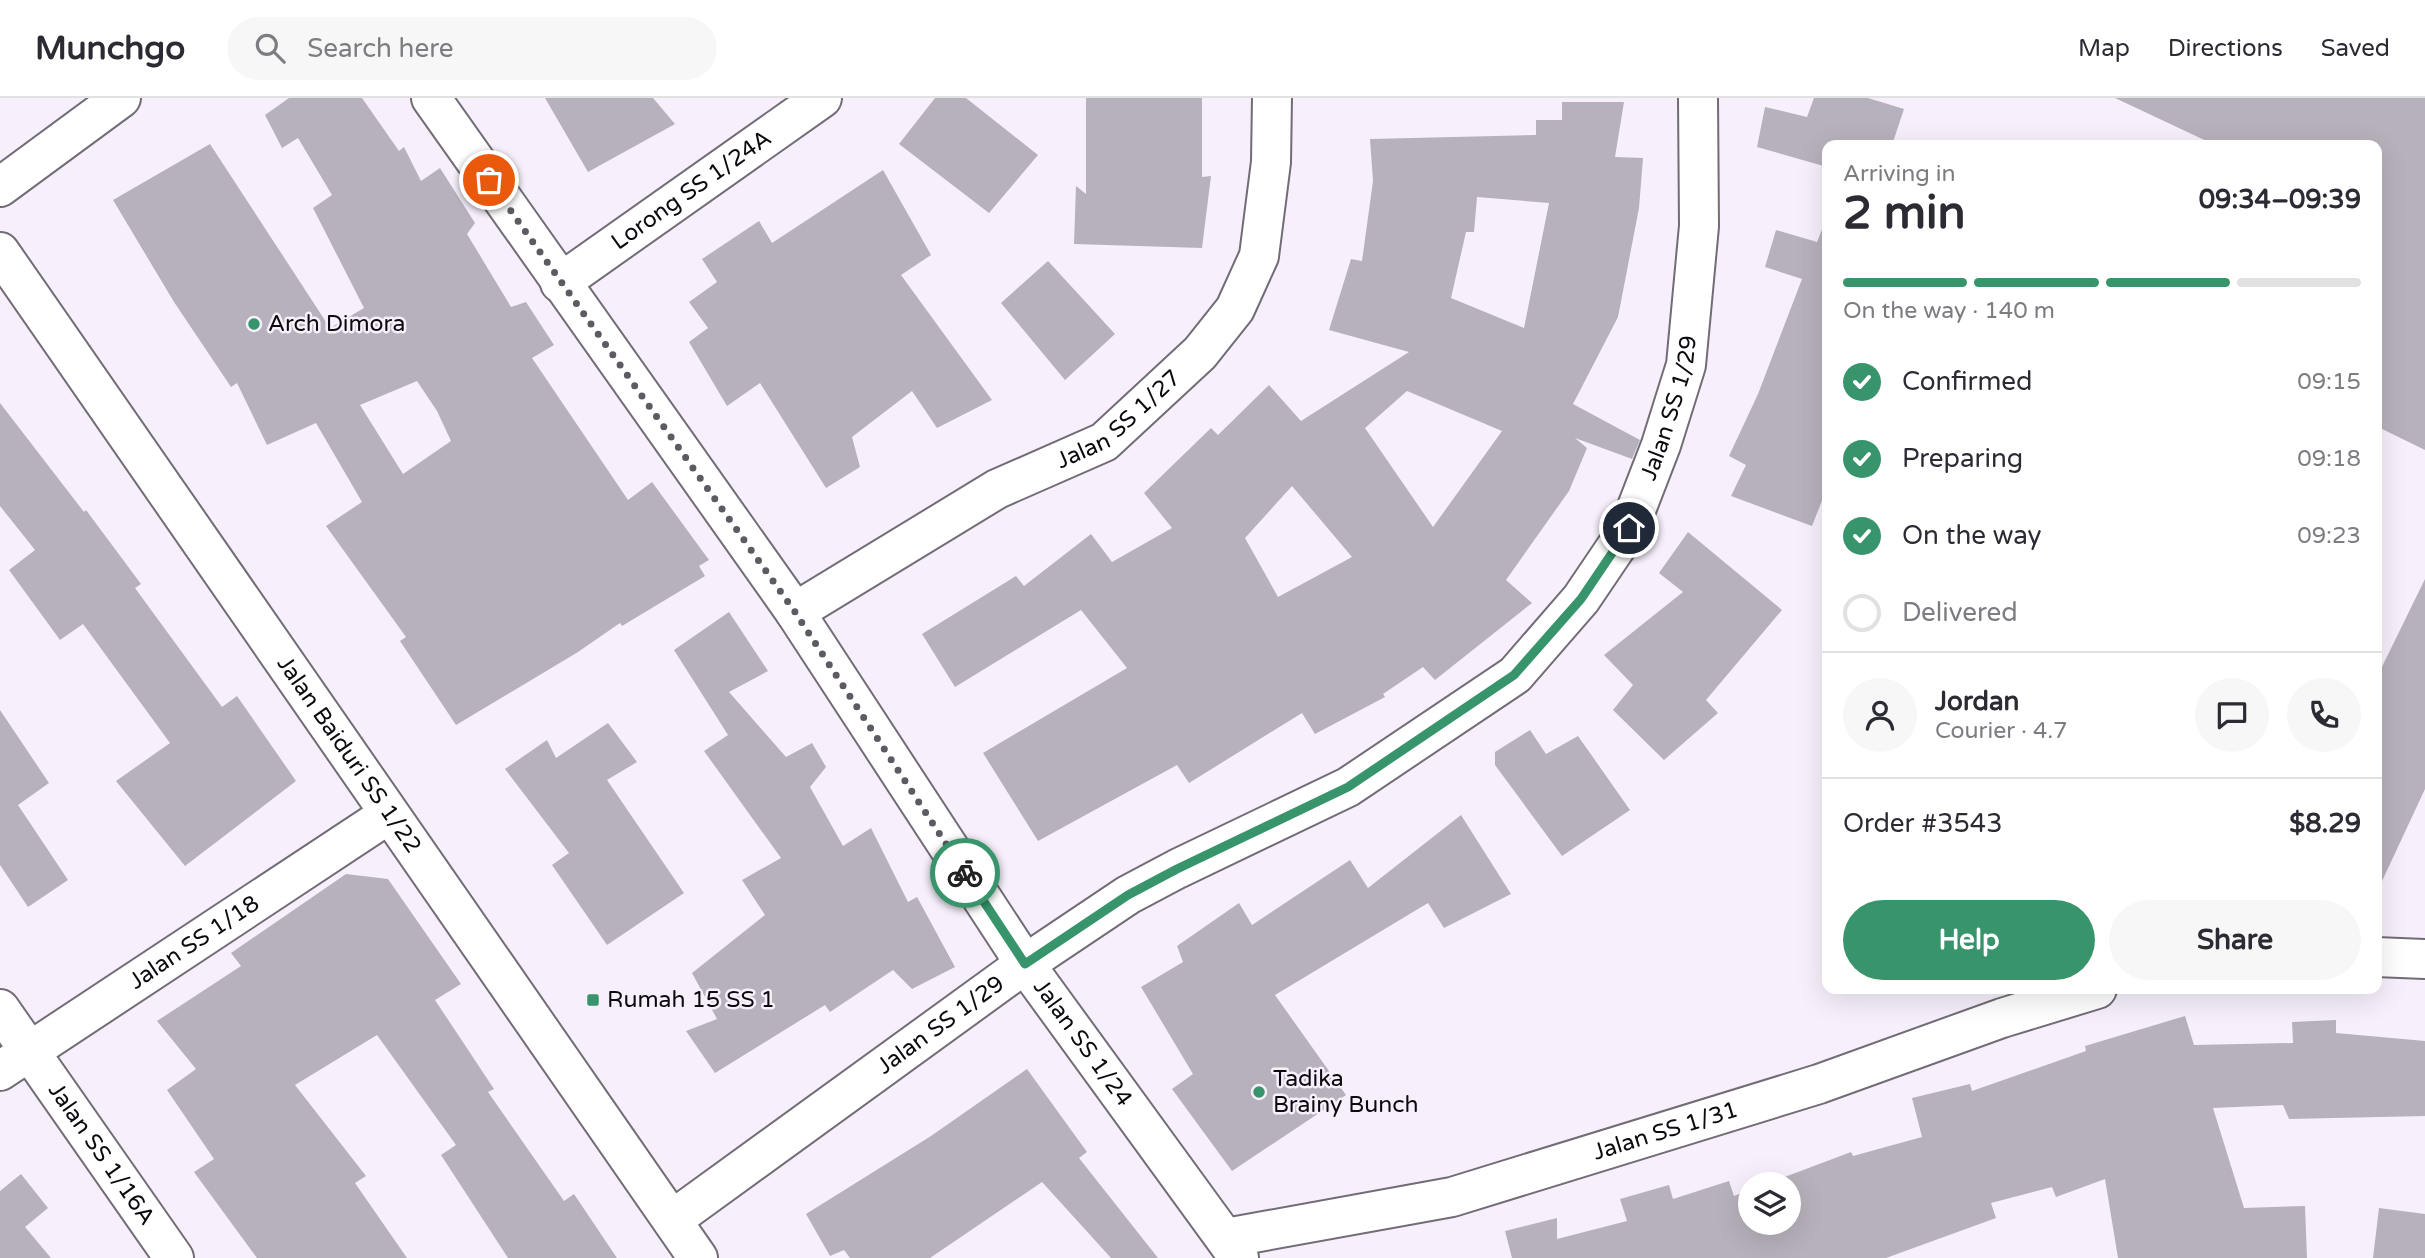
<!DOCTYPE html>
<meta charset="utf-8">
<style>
:root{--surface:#fff;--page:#f7f7f7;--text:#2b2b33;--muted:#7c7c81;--line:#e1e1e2;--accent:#37946b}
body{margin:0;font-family:"Varela Round",sans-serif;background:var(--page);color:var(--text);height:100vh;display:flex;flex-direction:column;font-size:26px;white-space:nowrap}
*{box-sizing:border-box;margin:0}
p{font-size:23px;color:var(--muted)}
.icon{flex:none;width:38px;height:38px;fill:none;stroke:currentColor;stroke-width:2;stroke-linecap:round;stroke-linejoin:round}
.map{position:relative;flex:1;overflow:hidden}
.sheet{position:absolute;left:1822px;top:42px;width:560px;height:854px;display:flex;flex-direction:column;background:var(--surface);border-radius:14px;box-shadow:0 7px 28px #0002}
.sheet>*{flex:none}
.controls{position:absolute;left:1738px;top:1074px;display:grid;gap:14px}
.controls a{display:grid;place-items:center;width:63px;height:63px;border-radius:50%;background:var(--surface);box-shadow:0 7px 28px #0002;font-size:35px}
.pin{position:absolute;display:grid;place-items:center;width:60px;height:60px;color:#fff;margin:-30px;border:4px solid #fff;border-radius:50%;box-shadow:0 2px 7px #0007}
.courier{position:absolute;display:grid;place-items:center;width:70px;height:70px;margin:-35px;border:5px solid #37946b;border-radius:50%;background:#fff;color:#222;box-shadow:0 2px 9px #0007}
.head em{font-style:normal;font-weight:700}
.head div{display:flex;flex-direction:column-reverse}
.head{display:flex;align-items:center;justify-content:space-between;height:119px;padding:0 21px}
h1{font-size:46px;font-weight:700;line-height:52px}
.bar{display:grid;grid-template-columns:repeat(4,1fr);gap:10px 7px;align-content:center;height:84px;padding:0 21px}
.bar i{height:9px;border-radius:5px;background:var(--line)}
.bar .active{background:var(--accent)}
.bar p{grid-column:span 4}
.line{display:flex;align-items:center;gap:18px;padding:0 21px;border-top:2px solid var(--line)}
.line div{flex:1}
.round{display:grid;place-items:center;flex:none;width:74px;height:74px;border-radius:37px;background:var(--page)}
ol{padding:0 21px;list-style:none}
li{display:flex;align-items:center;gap:21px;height:77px}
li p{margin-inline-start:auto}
li .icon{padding:7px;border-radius:50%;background:var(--accent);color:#fff;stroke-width:4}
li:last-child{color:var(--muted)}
li i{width:38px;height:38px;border:4px solid var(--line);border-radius:50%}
.button{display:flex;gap:14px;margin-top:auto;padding:14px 21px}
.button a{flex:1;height:80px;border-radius:42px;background:var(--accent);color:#fff;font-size:28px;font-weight:700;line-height:80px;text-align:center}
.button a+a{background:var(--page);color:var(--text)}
header{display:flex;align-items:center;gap:42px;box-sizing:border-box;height:98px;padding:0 35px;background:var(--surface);border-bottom:2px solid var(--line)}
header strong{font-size:33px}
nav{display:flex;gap:38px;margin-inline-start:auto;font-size:24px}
.search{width:490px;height:63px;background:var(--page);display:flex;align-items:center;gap:18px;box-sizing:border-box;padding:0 24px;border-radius:38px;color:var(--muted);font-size:26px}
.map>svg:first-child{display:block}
</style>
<header>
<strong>Munchgo</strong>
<div class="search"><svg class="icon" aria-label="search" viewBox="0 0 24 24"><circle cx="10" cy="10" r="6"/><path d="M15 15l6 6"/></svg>Search here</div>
<nav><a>Map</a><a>Directions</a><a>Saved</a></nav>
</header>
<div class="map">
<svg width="2425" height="1160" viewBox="0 0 2425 1160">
<rect width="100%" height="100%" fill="#f7f0fc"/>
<path fill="#b7b1bc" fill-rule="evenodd" d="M 289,0 L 362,0 L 399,53 L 404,49 L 421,83 L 440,70 L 475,125 L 467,136 L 511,209 L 526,204 L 554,247 L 532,260 L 628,402 L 652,384 L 709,462 L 699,468 L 705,478 L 622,528 L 620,525 L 578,554 L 456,627 L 400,543 L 406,539 L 326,428 L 362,404 L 316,325 L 267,347 L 237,285 L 231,289 L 174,204 L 113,102 L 210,46 L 330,230 L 364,210 L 313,110 L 332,97 L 298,40 L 282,50 L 265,17 ZM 417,283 L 437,313 L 451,343 L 403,376 L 360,307 Z
M 545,0 L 653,0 L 675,26 L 588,74 Z
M 935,0 L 966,0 L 1038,57 L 989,115 L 899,46 Z
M 1086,0 L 1202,0 L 1202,79 L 1211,78 L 1202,150 L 1074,146 L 1076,88 L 1086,96 Z
M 1814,0 L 1868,0 L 1904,11 L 1892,47 L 1827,47 L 1827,69 L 1757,49 L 1765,9 L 1807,19 Z
M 2115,0 L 2425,0 L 2425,352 L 2376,328 L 2376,47 L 2215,47 Z
M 1562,4 L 1624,4 L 1615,59 L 1643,60 L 1639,110 L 1618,219 L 1573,306 L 1640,342 L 1632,361 L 1575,340 L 1587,350 L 1569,393 L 1506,482 L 1532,505 L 1435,582 L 1423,569 L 1383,596 L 1385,599 L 1315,636 L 1302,615 L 1189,685 L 1177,667 L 1038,743 L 983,655 L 1127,570 L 1081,512 L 955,589 L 922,536 L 1016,478 L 1024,488 L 1091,436 L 1112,464 L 1172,430 L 1144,395 L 1211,330 L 1218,337 L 1269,287 L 1301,323 L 1409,254 L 1329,232 L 1351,161 L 1362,163 L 1373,83 L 1370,41 L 1536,37 L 1536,22 L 1562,22 ZM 1477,99 L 1549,105 L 1524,230 L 1451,200 L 1466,134 L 1474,134 ZM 1407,293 L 1502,333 L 1433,429 L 1365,330 ZM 1292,388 L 1352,459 L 1278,499 L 1245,440 Z
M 883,72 L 931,157 L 901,177 L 992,302 L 937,330 L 912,293 L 852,339 L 860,369 L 826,390 L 760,285 L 727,308 L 689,244 L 708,230 L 689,204 L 717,184 L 702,161 L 759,123 L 772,145 Z
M 1825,124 L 1827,124 L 1827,390 L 1812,428 L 1731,398 L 1746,367 L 1729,358 L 1758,296 L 1802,181 L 1765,169 L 1776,132 L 1817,144 Z
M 1048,163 L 1115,236 L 1065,282 L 1001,205 Z
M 0,305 L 84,414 L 86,412 L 141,486 L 135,490 L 222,609 L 237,598 L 296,683 L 185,768 L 116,683 L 170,645 L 83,526 L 60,542 L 9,472 L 35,452 L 0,408 Z
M 1688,434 L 1782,512 L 1706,602 L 1718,615 L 1664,662 L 1613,612 L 1633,587 L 1604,557 L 1683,494 L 1659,475 Z
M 2425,481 L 2425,691 L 2376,796 L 2376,581 Z
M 729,514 L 768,573 L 729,594 L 786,659 L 812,645 L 826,669 L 810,689 L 843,748 L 871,730 L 908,804 L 917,799 L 955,869 L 912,891 L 893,872 L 830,914 L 825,907 L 715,975 L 686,933 L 717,921 L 692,875 L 765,817 L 742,782 L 781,760 L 704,653 L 728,637 L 674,552 Z
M 0,612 L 49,685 L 18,707 L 68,782 L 28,809 L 0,767 Z
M 608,625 L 637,664 L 607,682 L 684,795 L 607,847 L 552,767 L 569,755 L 505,671 L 547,642 L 556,660 Z
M 1530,632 L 1546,656 L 1578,638 L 1630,712 L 1562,758 L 1495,667 L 1495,654 Z
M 1461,717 L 1511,796 L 1444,830 L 1428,805 L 1275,897 L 1346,997 L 1232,1073 L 1172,991 L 1193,976 L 1141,889 L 1183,864 L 1177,848 L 1239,805 L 1252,827 L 1350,762 L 1368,790 Z
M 346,776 L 388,781 L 461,886 L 435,902 L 494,991 L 488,994 L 564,1103 L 574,1096 L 617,1160 L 508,1160 L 441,1057 L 456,1047 L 377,937 L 295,987 L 366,1078 L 355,1085 L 407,1160 L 257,1160 L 194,1074 L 214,1061 L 167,992 L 196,971 L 157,923 L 241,868 L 231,855 Z
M 2185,918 L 2194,947 L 2293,945 L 2292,924 L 2336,922 L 2336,935 L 2425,943 L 2425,1018 L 2289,1021 L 2283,1007 L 2213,1010 L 2244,1110 L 2305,1108 L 2307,1160 L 2118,1160 L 2105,1081 L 2056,1099 L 2052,1089 L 1991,1105 L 1996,1120 L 1886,1160 L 1512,1160 L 1505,1133 L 1557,1120 L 1557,1141 L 1627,1123 L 1620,1101 L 1669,1087 L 1673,1101 L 1729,1083 L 1734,1098 L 1750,1092 L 1750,1125 L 1788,1125 L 1788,1087 L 1763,1087 L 1851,1054 L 1853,1058 L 1922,1039 L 1912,1000 L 1970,986 L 1972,993 L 2086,953 L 2085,948 Z
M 1027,971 L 1087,1054 L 1079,1060 L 1158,1160 L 1111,1160 L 1042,1084 L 930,1160 L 850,1160 L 844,1152 L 830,1158 L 806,1116 L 931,1038 Z
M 21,1076 L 48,1110 L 25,1129 L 51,1160 L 0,1160 L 0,1093 Z
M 2379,1110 L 2425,1116 L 2425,1160 L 2373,1160 Z"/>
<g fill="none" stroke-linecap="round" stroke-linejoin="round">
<defs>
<g id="street">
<path id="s1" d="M 431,0 L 795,514 L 1025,866 L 1239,1160"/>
<path d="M 0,89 L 121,0"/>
<path id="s2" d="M 560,185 L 822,0"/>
<path id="s3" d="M 795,514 L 997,391 L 1104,344 L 1200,255 L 1235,211 L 1259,158 L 1271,64 L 1272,0"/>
<path d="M 2376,859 L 2425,861"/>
<path id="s4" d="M 0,911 L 174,1160"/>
<path id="s5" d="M 0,973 L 389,716"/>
<path id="s6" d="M 672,1122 L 1025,866 L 1128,797 L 1177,771 L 1348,689 L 1515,577 L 1581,501 L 1629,430 L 1661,347 L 1686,267 L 1699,128 L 1698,0"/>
<path id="s7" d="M 1226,1140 L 1452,1099 L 1819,986 L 2002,920 L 2097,891"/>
</g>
<g id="secondary">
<path id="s8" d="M 0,154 L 698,1160"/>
</g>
</defs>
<use href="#street" stroke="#726c76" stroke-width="42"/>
<use href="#secondary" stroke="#726c76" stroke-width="42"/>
<use href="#street" stroke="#fff" stroke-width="38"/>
<use href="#secondary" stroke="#fff" stroke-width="38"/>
</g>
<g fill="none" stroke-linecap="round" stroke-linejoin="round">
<path stroke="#5e5a61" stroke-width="7" stroke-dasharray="0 12.6" d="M 489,82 L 795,514 L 965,775"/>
<path stroke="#37946b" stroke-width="9" d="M 965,775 L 1025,866 L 1128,797 L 1177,771 L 1348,689 L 1514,577 L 1581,501 L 1629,430"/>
</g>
<g fill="#37946b" stroke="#f7f0fc" stroke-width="2.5">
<circle cx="254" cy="226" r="7"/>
<rect x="586" y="895" width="14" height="14" rx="3.5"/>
<circle cx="1259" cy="994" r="7"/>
</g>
<g text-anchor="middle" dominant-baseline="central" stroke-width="5" stroke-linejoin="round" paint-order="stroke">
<g font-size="23" fill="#0c0a0e" stroke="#f7f0fc">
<text stroke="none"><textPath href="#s2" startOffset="161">Lorong SS 1/24A</textPath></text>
<text stroke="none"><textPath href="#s6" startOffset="1320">Jalan SS 1/29</textPath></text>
<text stroke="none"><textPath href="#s3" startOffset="378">Jalan SS 1/27</textPath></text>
<text stroke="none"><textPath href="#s8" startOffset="612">Jalan Baiduri SS 1/22</textPath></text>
<text stroke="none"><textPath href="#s5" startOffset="233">Jalan SS 1/18</textPath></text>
<text stroke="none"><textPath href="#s6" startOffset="332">Jalan SS 1/29</textPath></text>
<text stroke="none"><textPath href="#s1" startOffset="1148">Jalan SS 1/24</textPath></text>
<text stroke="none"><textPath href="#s7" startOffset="453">Jalan SS 1/31</textPath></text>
<text stroke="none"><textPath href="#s4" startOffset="177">Jalan SS 1/16A</textPath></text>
</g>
<g font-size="23" fill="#0c0a0e" stroke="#f7f0fc" text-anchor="start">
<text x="268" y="226">Arch Dimora</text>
<text x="607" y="902">Rumah 15 SS 1</text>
<text x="1273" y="981">Tadika<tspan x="1273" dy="26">Brainy Bunch</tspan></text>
</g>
</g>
</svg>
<div class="controls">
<a><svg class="icon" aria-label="layers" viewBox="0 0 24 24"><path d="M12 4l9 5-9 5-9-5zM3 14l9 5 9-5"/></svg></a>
</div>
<div class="pin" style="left:489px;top:82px;background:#ea580c"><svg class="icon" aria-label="bag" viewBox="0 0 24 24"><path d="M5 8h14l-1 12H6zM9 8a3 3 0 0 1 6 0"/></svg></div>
<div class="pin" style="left:1629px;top:430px;background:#1f2937"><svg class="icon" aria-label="home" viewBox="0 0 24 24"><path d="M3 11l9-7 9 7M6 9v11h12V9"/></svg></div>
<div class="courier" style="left:965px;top:775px"><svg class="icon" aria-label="bike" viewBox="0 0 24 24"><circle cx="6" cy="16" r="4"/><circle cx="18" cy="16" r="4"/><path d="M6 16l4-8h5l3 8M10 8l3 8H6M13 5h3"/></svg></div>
<section class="sheet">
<div class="head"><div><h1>2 min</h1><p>Arriving in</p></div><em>09:34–09:39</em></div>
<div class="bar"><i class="active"></i><i class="active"></i><i class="active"></i><i></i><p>On the way · 140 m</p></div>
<ol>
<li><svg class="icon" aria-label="check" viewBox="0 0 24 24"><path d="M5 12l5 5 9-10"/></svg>Confirmed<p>09:15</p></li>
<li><svg class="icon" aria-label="check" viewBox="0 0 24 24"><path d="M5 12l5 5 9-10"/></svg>Preparing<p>09:18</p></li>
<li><svg class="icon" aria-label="check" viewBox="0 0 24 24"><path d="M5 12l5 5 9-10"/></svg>On the way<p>09:23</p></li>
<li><i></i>Delivered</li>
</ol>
<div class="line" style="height:126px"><a class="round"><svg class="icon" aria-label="person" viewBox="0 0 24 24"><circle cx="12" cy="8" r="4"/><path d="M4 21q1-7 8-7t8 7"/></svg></a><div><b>Jordan</b><p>Courier · 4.7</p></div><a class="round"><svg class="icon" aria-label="chat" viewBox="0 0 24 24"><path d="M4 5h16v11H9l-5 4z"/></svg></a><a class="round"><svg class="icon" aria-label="phone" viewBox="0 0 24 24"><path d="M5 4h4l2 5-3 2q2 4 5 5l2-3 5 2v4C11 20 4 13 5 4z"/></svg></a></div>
<div class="line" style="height:91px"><div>Order #3543</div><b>$8.29</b></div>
<div class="button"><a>Help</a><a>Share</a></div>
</section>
</div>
